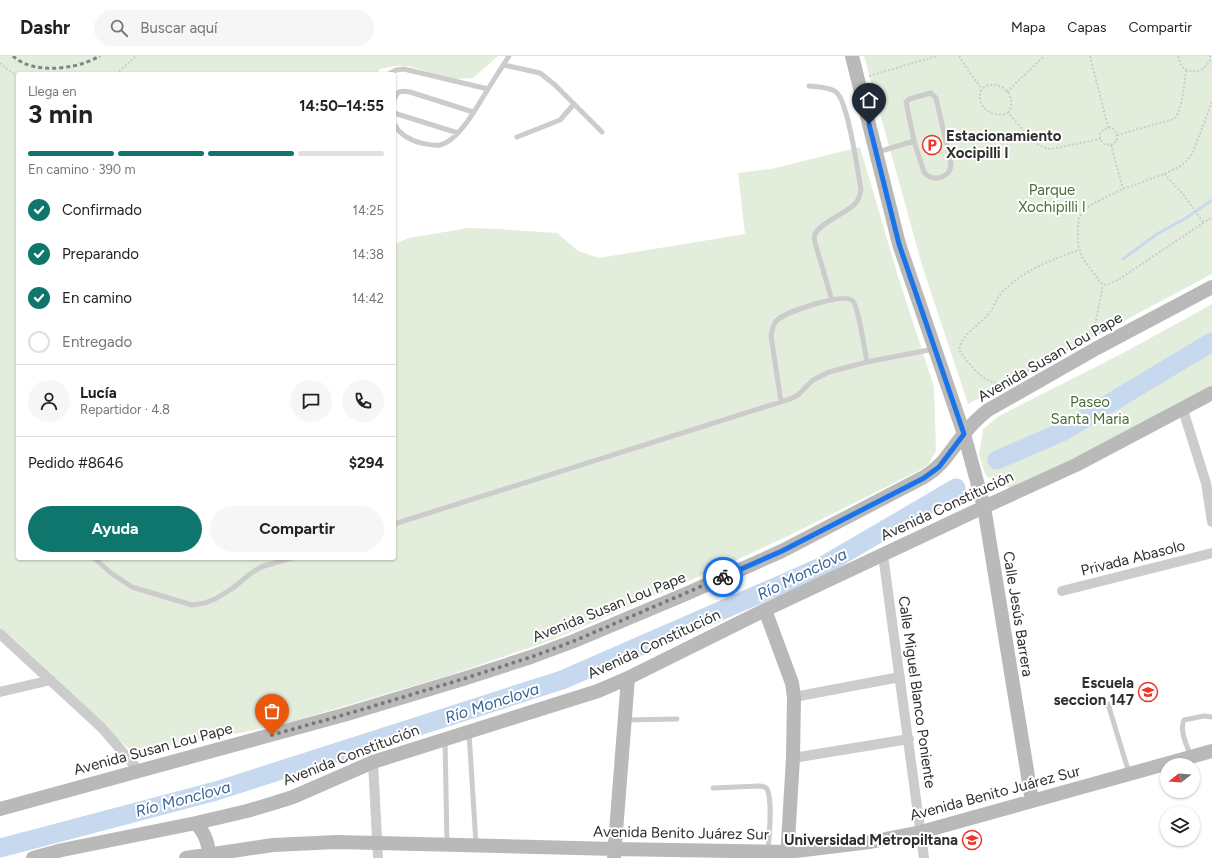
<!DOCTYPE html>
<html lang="es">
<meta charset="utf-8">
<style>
:root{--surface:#fff;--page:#f6f6f6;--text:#222;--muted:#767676;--line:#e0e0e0;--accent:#0f766e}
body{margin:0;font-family:Figtree,sans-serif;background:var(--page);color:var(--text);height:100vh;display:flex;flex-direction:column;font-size:15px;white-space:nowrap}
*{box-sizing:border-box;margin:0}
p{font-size:13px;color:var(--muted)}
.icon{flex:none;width:22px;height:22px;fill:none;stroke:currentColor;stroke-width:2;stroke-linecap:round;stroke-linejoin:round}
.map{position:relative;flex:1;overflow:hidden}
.drawer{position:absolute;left:16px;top:16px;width:380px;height:488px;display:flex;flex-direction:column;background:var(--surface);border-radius:4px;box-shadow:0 1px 3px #0004}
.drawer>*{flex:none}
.needle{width:26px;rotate:253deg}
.fabs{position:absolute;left:1160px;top:702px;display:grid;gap:8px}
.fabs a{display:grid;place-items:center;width:40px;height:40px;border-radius:50%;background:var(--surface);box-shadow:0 1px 3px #0004;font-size:20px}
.pin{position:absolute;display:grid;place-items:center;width:34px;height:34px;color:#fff;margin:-41px -17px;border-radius:50% 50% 50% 0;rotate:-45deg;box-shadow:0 0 4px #0007}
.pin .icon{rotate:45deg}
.courier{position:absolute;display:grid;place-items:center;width:40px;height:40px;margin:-20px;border:3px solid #1a73e8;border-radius:50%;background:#fff;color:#222;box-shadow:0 1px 5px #0007}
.head em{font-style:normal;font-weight:700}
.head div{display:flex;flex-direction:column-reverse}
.head{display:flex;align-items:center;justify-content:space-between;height:68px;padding:0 12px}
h1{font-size:26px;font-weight:700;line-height:30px}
.bar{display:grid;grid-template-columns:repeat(4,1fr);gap:6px 4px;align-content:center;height:48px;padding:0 12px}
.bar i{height:5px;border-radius:3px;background:var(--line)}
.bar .current{background:var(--accent)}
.bar p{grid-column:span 4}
.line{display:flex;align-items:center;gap:10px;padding:0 12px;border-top:1px solid var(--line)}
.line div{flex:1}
.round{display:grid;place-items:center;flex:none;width:42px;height:42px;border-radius:21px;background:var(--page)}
ol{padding:0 12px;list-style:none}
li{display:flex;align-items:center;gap:12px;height:44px}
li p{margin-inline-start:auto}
li .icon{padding:4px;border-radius:50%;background:var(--accent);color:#fff;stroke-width:4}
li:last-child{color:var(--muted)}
li i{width:22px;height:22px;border:2px solid var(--line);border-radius:50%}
.action{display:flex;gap:8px;margin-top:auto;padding:8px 12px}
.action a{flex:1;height:46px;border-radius:24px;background:var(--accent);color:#fff;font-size:16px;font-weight:700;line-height:46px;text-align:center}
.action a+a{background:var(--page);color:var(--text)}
header{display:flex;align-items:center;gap:24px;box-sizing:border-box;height:56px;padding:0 20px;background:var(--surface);border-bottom:1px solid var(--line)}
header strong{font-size:19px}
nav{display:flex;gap:22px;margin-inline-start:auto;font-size:14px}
.search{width:280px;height:36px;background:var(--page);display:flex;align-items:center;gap:10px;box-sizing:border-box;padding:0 14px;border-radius:22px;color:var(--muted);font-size:15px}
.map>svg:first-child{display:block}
</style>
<header>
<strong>Dashr</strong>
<div class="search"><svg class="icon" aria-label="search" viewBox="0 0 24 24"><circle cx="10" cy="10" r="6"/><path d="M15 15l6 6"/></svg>Buscar aquí</div>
<nav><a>Mapa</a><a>Capas</a><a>Compartir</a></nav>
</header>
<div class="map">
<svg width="1212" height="802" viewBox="0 0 1212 802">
<rect width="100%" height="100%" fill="#fff"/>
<path fill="#e3eddc" d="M 0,0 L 498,0 L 473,22 L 451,23 L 408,10 L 394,10 L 380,13 L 376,18 L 18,18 L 18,502 L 394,502 L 394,188 L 409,182 L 468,172 L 498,173 L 557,177 L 578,195 L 599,202 L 745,178 L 738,117 L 771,113 L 860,91 L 898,220 L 934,331 L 936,395 L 928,409 L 920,414 L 790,479 L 730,507 L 552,584 L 447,620 L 284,668 L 215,682 L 130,694 L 0,574 Z
M 864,0 L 1212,0 L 1212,218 L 968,348 L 922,209 Z
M 1212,248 L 1212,331 L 1082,399 L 1010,432 L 986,420 L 979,399 L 983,373 L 999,360 L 1127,295 Z"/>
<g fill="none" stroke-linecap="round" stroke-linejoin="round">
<path stroke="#c7d9ee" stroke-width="3" d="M 1123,203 L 1157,178 L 1186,162 L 1212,144"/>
<path stroke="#c7d9ee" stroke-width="19" d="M 997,404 L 1062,376 L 1212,286
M 0,792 L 216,735 L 562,624 L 821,511 L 956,432"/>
<path stroke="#ccc" stroke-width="2" stroke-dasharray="2 2" stroke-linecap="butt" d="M 959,0 L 970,17 L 982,33
M 1090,0 L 1108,71
M 1178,0 L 1181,10 C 1191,19 1203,16 1210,5 L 1210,0
M 0,7 L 8,14 L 18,20
M 116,18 L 136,0
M 869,20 L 937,0
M 1007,36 L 1044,0
M 1212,46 L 1193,96 L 1188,103 L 1181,110 L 1164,118 L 1123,133 L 1092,148 L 1084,154 L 1079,162 L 1078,169 L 1078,189 L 1083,203 L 1101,227 L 1106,229 L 1118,224 L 1212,161
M 1008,57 C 1020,40 998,20 982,33 C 973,49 993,64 1008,57 C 1021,70 1032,91 1051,93 L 1100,83
M 1117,79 L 1174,63 C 1183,54 1184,27 1186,14
M 1111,89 L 1117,85 L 1117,79 L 1114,73 L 1108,71 L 1100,77 L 1100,83 L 1104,88 L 1111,89 L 1123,133
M 1164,118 L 1183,138 L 1203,166
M 1093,280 L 1103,229
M 1068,293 L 1008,325 C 1002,327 996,328 990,325 C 977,319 967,305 959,294 C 962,277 980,269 990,256 C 993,252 995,247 997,243 C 1015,217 1051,204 1079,194"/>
<path stroke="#ccc" stroke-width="5" d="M 504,9 L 540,17 L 555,29 L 602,76
M 389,18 L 396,14 L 404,13 L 488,33 L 509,0
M 809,30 C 817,31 830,31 836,36 C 848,45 858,116 861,134 C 860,139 859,144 855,148 C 846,157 820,167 815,178 C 813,182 815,186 816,190 L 832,244
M 394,44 C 397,35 401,34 410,36 L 473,56
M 394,57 L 458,77
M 394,68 C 400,79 410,84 421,87 C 427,88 433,90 440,89 C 459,85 478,49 488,33
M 517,81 L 560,64 L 574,48
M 878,96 L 914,85 L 906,46 L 909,43 L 931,37 L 936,42 L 951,108 C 951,122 932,127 924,116 L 914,85
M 781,346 L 771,280 C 772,274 773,269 776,265 C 785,256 841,237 852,244 C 858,248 865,296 867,306
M 394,468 L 790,343 L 798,339 L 813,324 L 829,316 L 867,306 L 934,293
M 94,502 L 111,517 L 132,531 L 192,549 L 205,547 L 217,542 L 233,532 L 250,518 L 261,511 L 291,502
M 1108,648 L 1129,717
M 626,664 L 677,663
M 469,677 L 476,788
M 445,684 L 447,788
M 1191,700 C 1187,690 1179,674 1184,664 L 1204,660 L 1212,661
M 713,732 L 759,730 C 762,730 765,730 767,733 C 773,744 769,781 768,795"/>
<path stroke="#ccc" stroke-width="10" d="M 1183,354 L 1206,427 L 1212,466
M 883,499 L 924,802
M 1062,535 L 1212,497
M 0,578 L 102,672 L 139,715
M 0,636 L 51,624
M 794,641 L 900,621
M 793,702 L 909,683
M 373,706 L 378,802"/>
<path stroke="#b9b9b9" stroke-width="14" d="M 852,0 L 899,188 L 964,378 L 984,451 L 1032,745
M 765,554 L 792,627 L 794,641 L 793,702 L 787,802
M 0,753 L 347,658 L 463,623 L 531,601 L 574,585 L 688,537 L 782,495 L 924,421 C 944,409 949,396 964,378 C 971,369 979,361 988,354 L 1097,292 L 1212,231
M 196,767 C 205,778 209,787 209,802
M 614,801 L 628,622
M 33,802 L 62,794 L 196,767 L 247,755 L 274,747 L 293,741 L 373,706 L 598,635 L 628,622 L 765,554 L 984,451 L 1076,409 L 1212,337
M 186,802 L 273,789 L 337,786 L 614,793 L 788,796 L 870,786 L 921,776 L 1212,695"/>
<path stroke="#848484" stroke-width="3" stroke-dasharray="4 3" stroke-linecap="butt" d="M 13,0 C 28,14 54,14 73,10 C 83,8 92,4 100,0"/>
</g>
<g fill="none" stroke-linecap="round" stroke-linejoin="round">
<path stroke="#787878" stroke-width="4" stroke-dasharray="0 7.2" d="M 272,679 L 347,658 L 463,623 L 531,601 L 574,585 L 723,521"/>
<path stroke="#1a73e8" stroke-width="5" d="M 723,521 L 782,495 L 924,422 L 939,411 L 964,378 L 899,188 L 869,68"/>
</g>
<defs>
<symbol id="parking-ring" viewBox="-11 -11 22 22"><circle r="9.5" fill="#fff" stroke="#ee3529" stroke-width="1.5"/><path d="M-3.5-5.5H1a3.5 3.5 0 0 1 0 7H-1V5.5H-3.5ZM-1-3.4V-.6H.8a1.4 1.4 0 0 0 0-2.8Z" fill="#ee3529"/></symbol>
<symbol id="school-ring" viewBox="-11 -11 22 22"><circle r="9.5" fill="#fff" stroke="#ee3529" stroke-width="1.5"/><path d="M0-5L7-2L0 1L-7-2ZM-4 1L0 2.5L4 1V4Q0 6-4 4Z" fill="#ee3529"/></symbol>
<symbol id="university-ring" viewBox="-11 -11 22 22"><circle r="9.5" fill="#fff" stroke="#ee3529" stroke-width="1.5"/><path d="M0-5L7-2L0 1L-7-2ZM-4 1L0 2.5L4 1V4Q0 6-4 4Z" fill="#ee3529"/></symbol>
</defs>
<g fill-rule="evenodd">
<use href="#parking-ring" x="921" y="78" width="22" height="22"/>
<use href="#school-ring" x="1137" y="625" width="22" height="22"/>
<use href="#university-ring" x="961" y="773" width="22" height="22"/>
</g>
<g text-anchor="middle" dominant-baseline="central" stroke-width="4" stroke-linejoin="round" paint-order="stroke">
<g font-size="15" font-weight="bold" fill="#2f2f2f" stroke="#fff" text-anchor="end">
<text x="946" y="80" text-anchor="start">Estacionamiento<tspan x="946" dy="17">Xocipilli I</tspan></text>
<text x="1134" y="627">Escuela<tspan x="1134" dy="17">seccion 147</tspan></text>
<text x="958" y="784">Universidad Metropiltana</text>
</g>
<g font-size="15" fill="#4b6d3a" stroke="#fff">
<text x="1052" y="134">Parque<tspan x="1052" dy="17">Xochipilli I</tspan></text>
<text x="1090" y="346">Paseo<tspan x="1090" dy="17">Santa Maria</tspan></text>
</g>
<g font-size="15" fill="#2f2f2f" stroke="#fff">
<text transform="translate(1050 301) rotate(-30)">Avenida Susan Lou Pape</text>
<text transform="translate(947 450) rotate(-25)">Avenida Constitución</text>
<text transform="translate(1133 502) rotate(-14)">Privada Abasolo</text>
<text transform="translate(609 551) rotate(-22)">Avenida Susan Lou Pape</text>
<text transform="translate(1018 558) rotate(81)">Calle Jesús Barrera</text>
<text transform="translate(654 588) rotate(-25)">Avenida Constitución</text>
<text transform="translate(917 636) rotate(82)">Calle Miguel Blanco Poniente</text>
<text transform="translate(153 693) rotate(-15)">Avenida Susan Lou Pape</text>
<text transform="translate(351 699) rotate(-21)">Avenida Constitución</text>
<text transform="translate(995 737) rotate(-15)">Avenida Benito Juárez Sur</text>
<text transform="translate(681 777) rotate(1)">Avenida Benito Juárez Sur</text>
</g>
<g font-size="16" font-style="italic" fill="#396595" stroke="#fff">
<text transform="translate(802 518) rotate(-26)">Río Monclova</text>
<text transform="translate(492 647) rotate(-18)">Río Monclova</text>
<text transform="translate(183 743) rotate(-15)">Río Monclova</text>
</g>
</g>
</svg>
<div class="fabs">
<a><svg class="needle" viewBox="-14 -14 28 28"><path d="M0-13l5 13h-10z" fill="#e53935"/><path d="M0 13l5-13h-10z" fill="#767676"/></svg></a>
<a><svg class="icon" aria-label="layers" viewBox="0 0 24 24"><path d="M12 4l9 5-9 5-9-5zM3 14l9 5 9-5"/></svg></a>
</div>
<div class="pin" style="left:272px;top:679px;background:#ea580c"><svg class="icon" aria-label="bag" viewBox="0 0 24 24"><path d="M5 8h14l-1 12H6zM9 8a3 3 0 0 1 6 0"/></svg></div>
<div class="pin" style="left:869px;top:68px;background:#1f2937"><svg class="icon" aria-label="home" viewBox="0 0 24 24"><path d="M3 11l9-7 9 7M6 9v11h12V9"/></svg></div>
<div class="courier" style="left:723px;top:521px"><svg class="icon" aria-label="bike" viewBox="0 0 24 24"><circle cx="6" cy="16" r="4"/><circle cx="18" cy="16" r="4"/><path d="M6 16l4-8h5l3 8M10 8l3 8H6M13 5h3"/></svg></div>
<section class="drawer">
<div class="head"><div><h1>3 min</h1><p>Llega en</p></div><em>14:50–14:55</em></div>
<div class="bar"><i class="current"></i><i class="current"></i><i class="current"></i><i></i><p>En camino · 390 m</p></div>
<ol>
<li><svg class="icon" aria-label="check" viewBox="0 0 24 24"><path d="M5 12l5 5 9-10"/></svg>Confirmado<p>14:25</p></li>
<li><svg class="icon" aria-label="check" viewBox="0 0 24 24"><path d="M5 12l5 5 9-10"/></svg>Preparando<p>14:38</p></li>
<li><svg class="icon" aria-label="check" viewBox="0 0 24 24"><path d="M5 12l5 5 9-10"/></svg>En camino<p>14:42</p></li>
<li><i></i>Entregado</li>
</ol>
<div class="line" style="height:72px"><a class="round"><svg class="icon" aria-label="person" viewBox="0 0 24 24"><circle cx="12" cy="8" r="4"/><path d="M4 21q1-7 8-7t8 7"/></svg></a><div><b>Lucía</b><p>Repartidor · 4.8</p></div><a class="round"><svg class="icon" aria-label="chat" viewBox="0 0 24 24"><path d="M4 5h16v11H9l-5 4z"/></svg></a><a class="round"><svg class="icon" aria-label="phone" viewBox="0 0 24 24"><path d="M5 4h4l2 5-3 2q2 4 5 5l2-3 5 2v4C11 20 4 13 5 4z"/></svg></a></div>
<div class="line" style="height:52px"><div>Pedido #8646</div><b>$294</b></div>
<div class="action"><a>Ayuda</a><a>Compartir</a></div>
</section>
</div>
